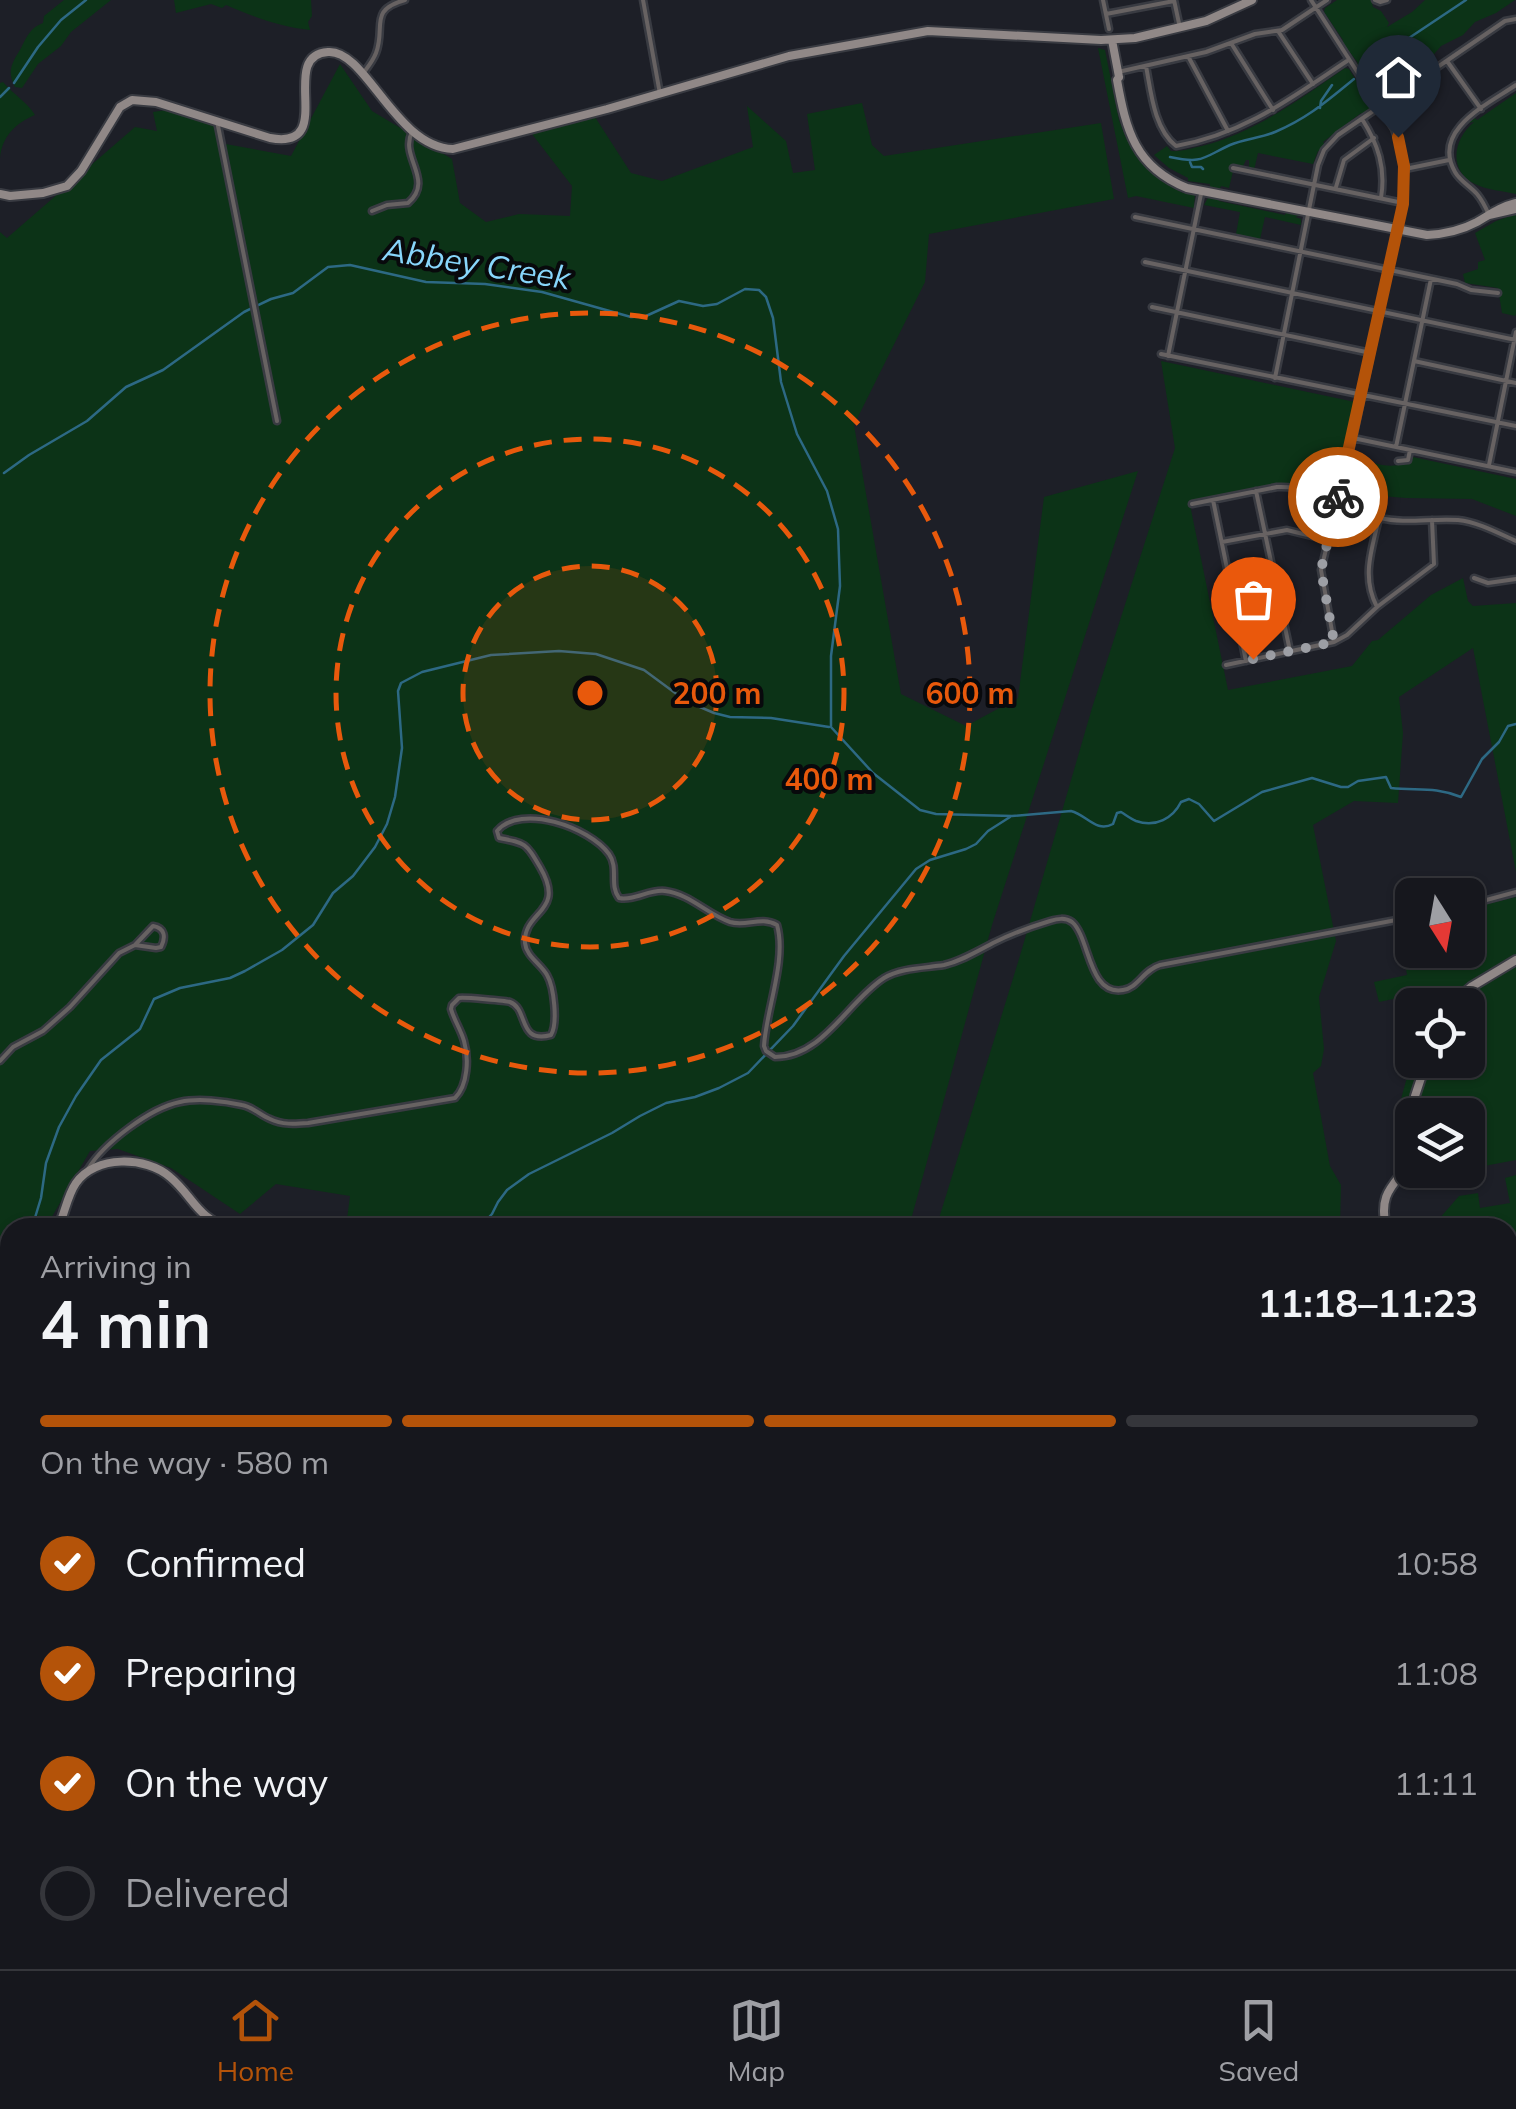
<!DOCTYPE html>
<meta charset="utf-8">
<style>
:root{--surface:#16171d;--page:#23242a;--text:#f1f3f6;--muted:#9e9fa4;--line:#35363b;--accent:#b45309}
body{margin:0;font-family:Mulish,sans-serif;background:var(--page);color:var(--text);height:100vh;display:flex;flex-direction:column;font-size:38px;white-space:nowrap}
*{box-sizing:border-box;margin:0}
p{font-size:32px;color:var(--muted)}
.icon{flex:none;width:55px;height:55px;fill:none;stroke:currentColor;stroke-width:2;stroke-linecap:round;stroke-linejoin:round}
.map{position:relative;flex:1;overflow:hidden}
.drawer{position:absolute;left:0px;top:1218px;width:1518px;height:752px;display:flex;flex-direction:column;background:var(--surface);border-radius:30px 30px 0 0;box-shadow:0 2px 8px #0004,0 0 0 2px var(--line)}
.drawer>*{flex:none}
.needle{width:65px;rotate:169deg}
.controls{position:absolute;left:1395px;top:878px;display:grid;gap:20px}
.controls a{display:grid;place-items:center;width:90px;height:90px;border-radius:15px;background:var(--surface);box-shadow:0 2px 8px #0004,0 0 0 2px var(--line);font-size:50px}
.pin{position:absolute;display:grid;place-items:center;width:85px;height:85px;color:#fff;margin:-102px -42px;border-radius:50% 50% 50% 0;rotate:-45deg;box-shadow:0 0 10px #0007}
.pin .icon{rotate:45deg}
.courier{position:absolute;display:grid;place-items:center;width:100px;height:100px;margin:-50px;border:8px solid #b45309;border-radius:50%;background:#fff;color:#222;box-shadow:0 2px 12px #0007}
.headline em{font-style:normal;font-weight:700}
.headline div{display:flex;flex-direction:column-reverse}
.headline{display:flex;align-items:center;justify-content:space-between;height:170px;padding:0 40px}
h1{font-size:65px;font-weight:700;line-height:75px}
.bar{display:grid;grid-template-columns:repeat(4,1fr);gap:15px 10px;align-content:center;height:120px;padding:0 40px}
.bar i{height:12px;border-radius:8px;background:var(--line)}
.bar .selected{background:var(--accent)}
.bar p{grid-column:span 4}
ol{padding:0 40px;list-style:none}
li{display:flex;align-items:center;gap:30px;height:110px}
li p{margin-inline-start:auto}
li .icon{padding:10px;border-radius:50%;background:var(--accent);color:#fff;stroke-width:4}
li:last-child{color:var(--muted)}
li i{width:55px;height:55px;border:5px solid var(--line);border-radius:50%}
.tabs{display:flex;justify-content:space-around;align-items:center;height:140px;border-top:2px solid var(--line);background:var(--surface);font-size:28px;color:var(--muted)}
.tabs a{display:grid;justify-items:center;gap:5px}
.tabs .selected{color:var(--accent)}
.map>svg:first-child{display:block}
</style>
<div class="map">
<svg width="1516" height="1969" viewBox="0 0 1516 1969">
<rect width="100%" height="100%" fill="#1d1f27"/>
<path fill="#0c3317" d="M 64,0 L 111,0 L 71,32 L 61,46 L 38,64 L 22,88 L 15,87 C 6,70 13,62 21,48 C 27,36 30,28 43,23 L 44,16 Z
M 174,0 L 311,0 L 312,16 L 308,22 L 310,30 C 280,27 254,17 226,5 L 222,8 L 211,4 L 176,13 Z
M 1337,0 L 1371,0 L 1373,7 L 1381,11 L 1389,23 L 1387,27 L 1412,12 L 1425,0 L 1515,0 L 1496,13 L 1475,22 L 1463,35 L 1441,46 L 1430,59 L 1435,64 L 1412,79 L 1412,81 L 1405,85 L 1403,84 L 1383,97 L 1364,71 L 1361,72 L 1357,64 L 1358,63 L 1342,42 L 1343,40 L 1324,12 L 1325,8 Z
M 1098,48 L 1105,50 L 1119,120 L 1126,138 L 1128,137 L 1136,151 L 1134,153 C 1148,171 1162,183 1183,193 L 1185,190 L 1195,193 L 1194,208 L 1136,196 L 1128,198 Z
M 340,64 L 372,111 L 452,159 L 460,203 L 486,222 L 519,214 L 570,216 L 572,186 L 532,134 L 595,117 L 631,173 L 662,181 L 753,147 L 747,106 L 786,141 L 793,173 L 815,170 L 807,114 L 862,103 L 872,145 L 884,156 L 1101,123 L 1114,199 L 929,234 L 925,282 L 854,425 L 901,694 L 966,726 L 1018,698 L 1044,497 L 1138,471 L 992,925 L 909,1227 L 346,1227 L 350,1196 L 276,1184 L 240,1214 L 171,1168 L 118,1149 L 90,1151 L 46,1227 L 10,1228 L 10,1284 L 0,1287 L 0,232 L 7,238 L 135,127 L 157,131 L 153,112 L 166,110 L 215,125 L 220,143 L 291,156 Z
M 1345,68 L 1349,69 L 1373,108 L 1363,115 L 1361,113 L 1323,142 L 1325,144 L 1320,151 L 1318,151 L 1313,164 L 1258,153 L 1254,170 L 1249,168 L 1249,160 L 1246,160 L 1243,166 L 1234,167 L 1229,188 L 1221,186 L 1220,189 L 1210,187 L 1210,184 L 1188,181 L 1188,178 L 1169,168 L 1154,155 L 1167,146 L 1171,151 C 1182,152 1191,148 1202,146 C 1256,132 1300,99 1345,68 Z
M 3,82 C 13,94 27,102 35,115 C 16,123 2,136 0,158 L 0,83 Z
M 1516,93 L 1516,194 C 1503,191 1487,190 1475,184 C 1447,170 1454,138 1474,122 L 1468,123 L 1475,118 L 1477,120 Z
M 1209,196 L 1219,198 L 1219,201 L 1285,215 L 1286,212 L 1301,215 L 1295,217 L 1301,219 L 1301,225 L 1265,217 L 1260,239 L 1236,234 L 1240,212 L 1204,205 Z
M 1516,214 L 1516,314 L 1515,316 L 1502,313 L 1498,288 L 1465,283 L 1463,274 L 1478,269 L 1478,262 L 1485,260 L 1475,233 L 1496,221 Z
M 1161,361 L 1355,402 L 1333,491 L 1302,484 L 1300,489 L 1277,487 L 1190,505 L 1228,690 L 1352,666 L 1372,641 L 1378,640 L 1431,595 L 1463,578 L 1468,601 L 1473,606 L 1516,603 L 1516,872 L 1473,648 L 1399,697 L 1403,733 L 1398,803 L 1354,801 L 1313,825 L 1336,941 L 1319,997 L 1324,1049 L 1321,1066 L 1313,1073 L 1330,1166 L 1341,1185 L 1340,1227 L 981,1228 L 980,1223 L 958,1227 L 936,1228 L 1019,959 L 1092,708 L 1175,448 Z
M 1413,457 L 1516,479 L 1516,516 L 1472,499 L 1406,498 L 1381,496 L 1349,482 L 1355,458 C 1376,463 1396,473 1413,457 Z
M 1516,897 L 1516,1160 L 1468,1169 L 1468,1115 L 1412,1115 L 1412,1139 L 1398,1110 L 1412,1059 L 1468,1060 L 1468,1005 L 1432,1005 L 1434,998 L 1417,994 L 1379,1002 L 1374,982 L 1407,975 L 1399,924 L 1412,921 L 1412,950 L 1468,950 L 1468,909 Z
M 1516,1175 L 1516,1315 L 1508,1323 L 1508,1228 L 1451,1227 L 1449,1223 L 1439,1219 L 1459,1196 L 1478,1193 L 1480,1208 L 1510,1203 L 1505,1178 Z
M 0,1339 L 10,1348 L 10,1960 L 1090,1960 L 1093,1969 L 0,1969 Z
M 1516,1430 L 1516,1675 L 1508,1676 L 1508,1432 Z
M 1516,1902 L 1516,1969 L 1443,1969 L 1447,1960 L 1508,1960 L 1508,1903 Z"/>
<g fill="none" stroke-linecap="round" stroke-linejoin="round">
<path stroke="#2d6984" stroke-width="2.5" d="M 1365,71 L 1400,44 L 1466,0
M 14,83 L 38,47 L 61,20 L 86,0
M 0,97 L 9,88
M 1320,108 L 1321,101 L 1332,85
M 1170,157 C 1203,164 1202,158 1230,145 C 1244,139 1261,138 1275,132 C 1308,118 1327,101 1354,79
M 1190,162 L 1192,167 L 1201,167 L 1203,169
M 4,473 L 29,455 L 87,421 L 126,387 L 163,370 L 244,312 L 271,299 L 293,293 L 328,267 L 350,265 L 426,282 L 485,284 L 542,292 L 631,317 L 646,316 L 679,301 L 703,306 L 717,304 L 745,289 L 759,290 L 766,297 L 773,318 L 781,382 L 797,434 L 827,491 L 838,529 L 840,586 L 831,656 L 831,727 L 873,773 L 920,810 L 936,814 L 1012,816 L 1071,811 C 1087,815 1096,833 1113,824 L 1117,813 L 1121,812 C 1126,815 1131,819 1136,821 C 1156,828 1173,818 1181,802 L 1189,799 L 1199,804 L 1214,821 L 1262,792 L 1312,778 L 1341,787 L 1348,787 L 1358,781 L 1386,777 L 1391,788 C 1417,791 1434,786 1461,797 L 1482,759 L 1499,742 L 1508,726 L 1516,724
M 34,1221 L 41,1198 L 46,1163 L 59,1127 L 76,1096 L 101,1060 L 140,1029 L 154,999 L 180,988 L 230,978 L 245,971 L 282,950 L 313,925 L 333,893 L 353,876 L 375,847 L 387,824 L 395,797 L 402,748 L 398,691 L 401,683 L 422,672 L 491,655 L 559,651 L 596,654 L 644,670 L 686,701 L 714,713 L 730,717 L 771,718 L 829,727
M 479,1228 L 492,1214 L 498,1202 L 507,1190 L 529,1174 L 612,1133 L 640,1116 L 666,1103 L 695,1097 L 719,1088 L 748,1073 L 793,1026 L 844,956 L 916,869 L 930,860 L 966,849 L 976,844 L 988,831 L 1010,817
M 1508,1259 L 1516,1256
M 0,1400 C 10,1441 12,1489 0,1531
M 0,1764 L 10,1759
M 541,1969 L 546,1960"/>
<defs>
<path id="street" d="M 643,0 L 660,94
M 1103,0 L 1109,29
M 1174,0 L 1180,28
M 1311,0 L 1394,129 C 1404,154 1406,177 1403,203 L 1353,438 L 1321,570 L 1334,642
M 1375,0 L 1380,2 L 1387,0
M 1106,14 L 1174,1
M 1278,31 L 1313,84
M 1231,43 L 1273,110
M 1188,56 L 1228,131
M 1447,61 L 1481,109
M 1146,66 C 1151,92 1154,129 1176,146 C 1244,134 1291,98 1347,61
M 1118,72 L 1206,52 L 1255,34 L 1282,30 L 1327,0
M 362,75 C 367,68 373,61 376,53 C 386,27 368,10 405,0
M 1362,119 C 1378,144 1386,168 1381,198
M 217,121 L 277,421
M 1233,168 L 1403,203
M 1405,169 L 1449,160
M 1336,187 L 1344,160 L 1374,138
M 372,211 L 387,205 L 408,203 C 435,180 399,157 412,132
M 1489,215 C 1486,208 1482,200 1477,194 C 1470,186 1460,181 1455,172 C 1431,130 1488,104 1516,85
M 1135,217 L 1457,284 L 1471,290 L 1498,293
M 1145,262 L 1516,340
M 1152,307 L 1371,353
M 1161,354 L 1516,426
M 1168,356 L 1201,194
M 1414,361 L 1516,383
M 1275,378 L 1318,165 L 1324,150 L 1338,135 L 1505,21 L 1516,19
M 1353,438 L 1516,472
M 1396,447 L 1431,279
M 1398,461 L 1408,460 L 1410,450
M 1489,465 L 1516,332
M 1256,491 L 1290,651
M 1213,500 L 1246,661
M 1192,504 L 1277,487 C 1313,485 1346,509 1380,518 C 1405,524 1432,518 1458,520 C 1478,522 1498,533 1516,541
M 1222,542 L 1287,530 L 1328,540
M 1474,578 L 1488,583 L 1516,579
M 1377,607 C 1361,577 1372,549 1379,518
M 1226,665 L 1334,642 L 1347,635 L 1377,607 L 1434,564 L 1432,520
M 1468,905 L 1516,892
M 0,1061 L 13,1047 L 43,1031 L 70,1007 L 119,953 L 135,945 L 153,926 C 165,928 166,937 161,947 L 156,948 L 135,945
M 88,1169 C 104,1143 150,1108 180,1102 C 198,1098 224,1101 242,1105 C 253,1107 260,1115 270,1119 C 282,1125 295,1124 308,1123 L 455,1098 C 468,1085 469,1058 464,1041 C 461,1030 454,1020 451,1009 L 452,1005 L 459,998 C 464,997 507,1001 510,1002 C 529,1009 517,1044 551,1035 C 558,1023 554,987 547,975 C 541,964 526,956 525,943 C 523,910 567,913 540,867 C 526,843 526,843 499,838 L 497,831 C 521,803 589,827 609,854 C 619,868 609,885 619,898 C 635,901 649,889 665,891 C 690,894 707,914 730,922 C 746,927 761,916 777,925 C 787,960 766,1010 764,1046 L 766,1051 L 775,1057 C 823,1057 848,1001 884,978 C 900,968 925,968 944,965 C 961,961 976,952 993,943 C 1011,934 1030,927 1050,921 C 1057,919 1065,917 1072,922 C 1090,937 1088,996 1123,990 C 1138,988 1143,970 1160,965 L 1412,917
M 1508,1704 L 1516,1702
M 1318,1969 L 1322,1960"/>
<path id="secondary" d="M 1112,40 L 1119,77
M 1119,77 L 1117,80 C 1126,130 1135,167 1187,188 L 1427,235 C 1445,234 1462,230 1477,222 C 1491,214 1500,207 1516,203
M 0,194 L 10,196 L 43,193 L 67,186 L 81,171 L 120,107 L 132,100 L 156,102 L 270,138 C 339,151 276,55 328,52 C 366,49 395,147 453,149 L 607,109 L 789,56 L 928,31 L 1101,40 L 1135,38 L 1206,21 L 1252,0
M 1489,215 L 1516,209
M 1450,1005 L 1471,987 L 1516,960
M 1415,1115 L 1415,1096 L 1427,1060
M 58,1228 C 65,1213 67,1196 76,1183 C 95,1155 146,1156 170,1177 C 193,1196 197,1219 230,1228
M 1386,1228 C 1378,1192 1394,1186 1412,1160
M 0,1315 L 10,1301
M 0,1329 L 10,1339
M 1120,1960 L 1125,1969"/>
</defs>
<use href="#street" stroke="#393b42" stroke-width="9"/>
<use href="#secondary" stroke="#393b42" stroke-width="12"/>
<use href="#street" stroke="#676262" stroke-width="4"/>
<use href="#secondary" stroke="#908887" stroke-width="8"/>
</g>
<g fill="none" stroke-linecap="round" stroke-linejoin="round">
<path stroke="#9d9fa5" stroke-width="10" stroke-dasharray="0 18" d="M 1253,659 L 1334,642 L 1321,570 L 1338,497"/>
<path stroke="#b45309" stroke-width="12" d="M 1338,497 L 1403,204 L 1404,166 L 1398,137"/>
</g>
<circle cx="590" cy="693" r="127" fill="#e8590c" fill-opacity=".12"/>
<g fill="none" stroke="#e8590c" stroke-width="5" stroke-dasharray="18 12">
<circle cx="590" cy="693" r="127"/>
<circle cx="590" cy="693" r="254"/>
<circle cx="590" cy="693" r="380"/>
</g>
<g text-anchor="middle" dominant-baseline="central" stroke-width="8" stroke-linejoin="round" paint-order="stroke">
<g font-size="32" font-style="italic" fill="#88d6fb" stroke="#08090c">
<text transform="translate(477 263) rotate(9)">Abbey Creek</text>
</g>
</g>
<circle cx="590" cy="693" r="15" fill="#e8590c" stroke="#08090c" stroke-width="5"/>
<g font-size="30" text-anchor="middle" font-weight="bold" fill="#e8590c" stroke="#08090c" stroke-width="8" stroke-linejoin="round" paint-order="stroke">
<text x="717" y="704">200 m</text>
<text x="970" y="704">600 m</text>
<text x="829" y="790">400 m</text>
</g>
</svg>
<div class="controls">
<a><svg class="needle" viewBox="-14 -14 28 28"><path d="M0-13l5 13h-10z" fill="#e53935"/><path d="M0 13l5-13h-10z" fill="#9e9fa4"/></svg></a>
<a><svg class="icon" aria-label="locate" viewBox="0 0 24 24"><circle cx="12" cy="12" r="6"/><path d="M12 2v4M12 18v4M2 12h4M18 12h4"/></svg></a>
<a><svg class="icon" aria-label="layers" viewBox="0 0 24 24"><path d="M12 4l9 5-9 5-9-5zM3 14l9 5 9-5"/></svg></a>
</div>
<div class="pin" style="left:1253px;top:659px;background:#ea580c"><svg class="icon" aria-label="bag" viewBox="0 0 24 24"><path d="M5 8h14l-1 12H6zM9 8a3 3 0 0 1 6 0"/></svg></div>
<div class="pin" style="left:1398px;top:137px;background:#1f2937"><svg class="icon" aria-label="home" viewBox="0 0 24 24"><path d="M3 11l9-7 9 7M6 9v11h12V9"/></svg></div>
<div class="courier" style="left:1338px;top:497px"><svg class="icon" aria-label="bike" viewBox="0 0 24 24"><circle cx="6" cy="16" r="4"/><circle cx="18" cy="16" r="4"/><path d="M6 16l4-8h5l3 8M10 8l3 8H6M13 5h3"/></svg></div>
<section class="drawer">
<div class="headline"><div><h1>4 min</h1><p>Arriving in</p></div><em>11:18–11:23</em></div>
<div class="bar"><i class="selected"></i><i class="selected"></i><i class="selected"></i><i></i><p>On the way · 580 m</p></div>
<ol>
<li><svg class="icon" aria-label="check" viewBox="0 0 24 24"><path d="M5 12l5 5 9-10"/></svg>Confirmed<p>10:58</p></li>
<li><svg class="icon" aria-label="check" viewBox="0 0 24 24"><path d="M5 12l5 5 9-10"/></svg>Preparing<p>11:08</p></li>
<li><svg class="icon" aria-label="check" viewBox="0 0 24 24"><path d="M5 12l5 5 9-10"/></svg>On the way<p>11:11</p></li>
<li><i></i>Delivered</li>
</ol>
</section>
</div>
<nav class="tabs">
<a class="selected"><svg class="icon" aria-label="home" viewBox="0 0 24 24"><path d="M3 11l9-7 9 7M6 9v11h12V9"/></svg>Home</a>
<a><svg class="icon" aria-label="map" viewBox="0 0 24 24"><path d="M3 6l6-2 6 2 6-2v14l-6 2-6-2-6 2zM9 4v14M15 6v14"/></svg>Map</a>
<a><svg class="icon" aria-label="saved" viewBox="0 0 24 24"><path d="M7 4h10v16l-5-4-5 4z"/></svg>Saved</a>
</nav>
